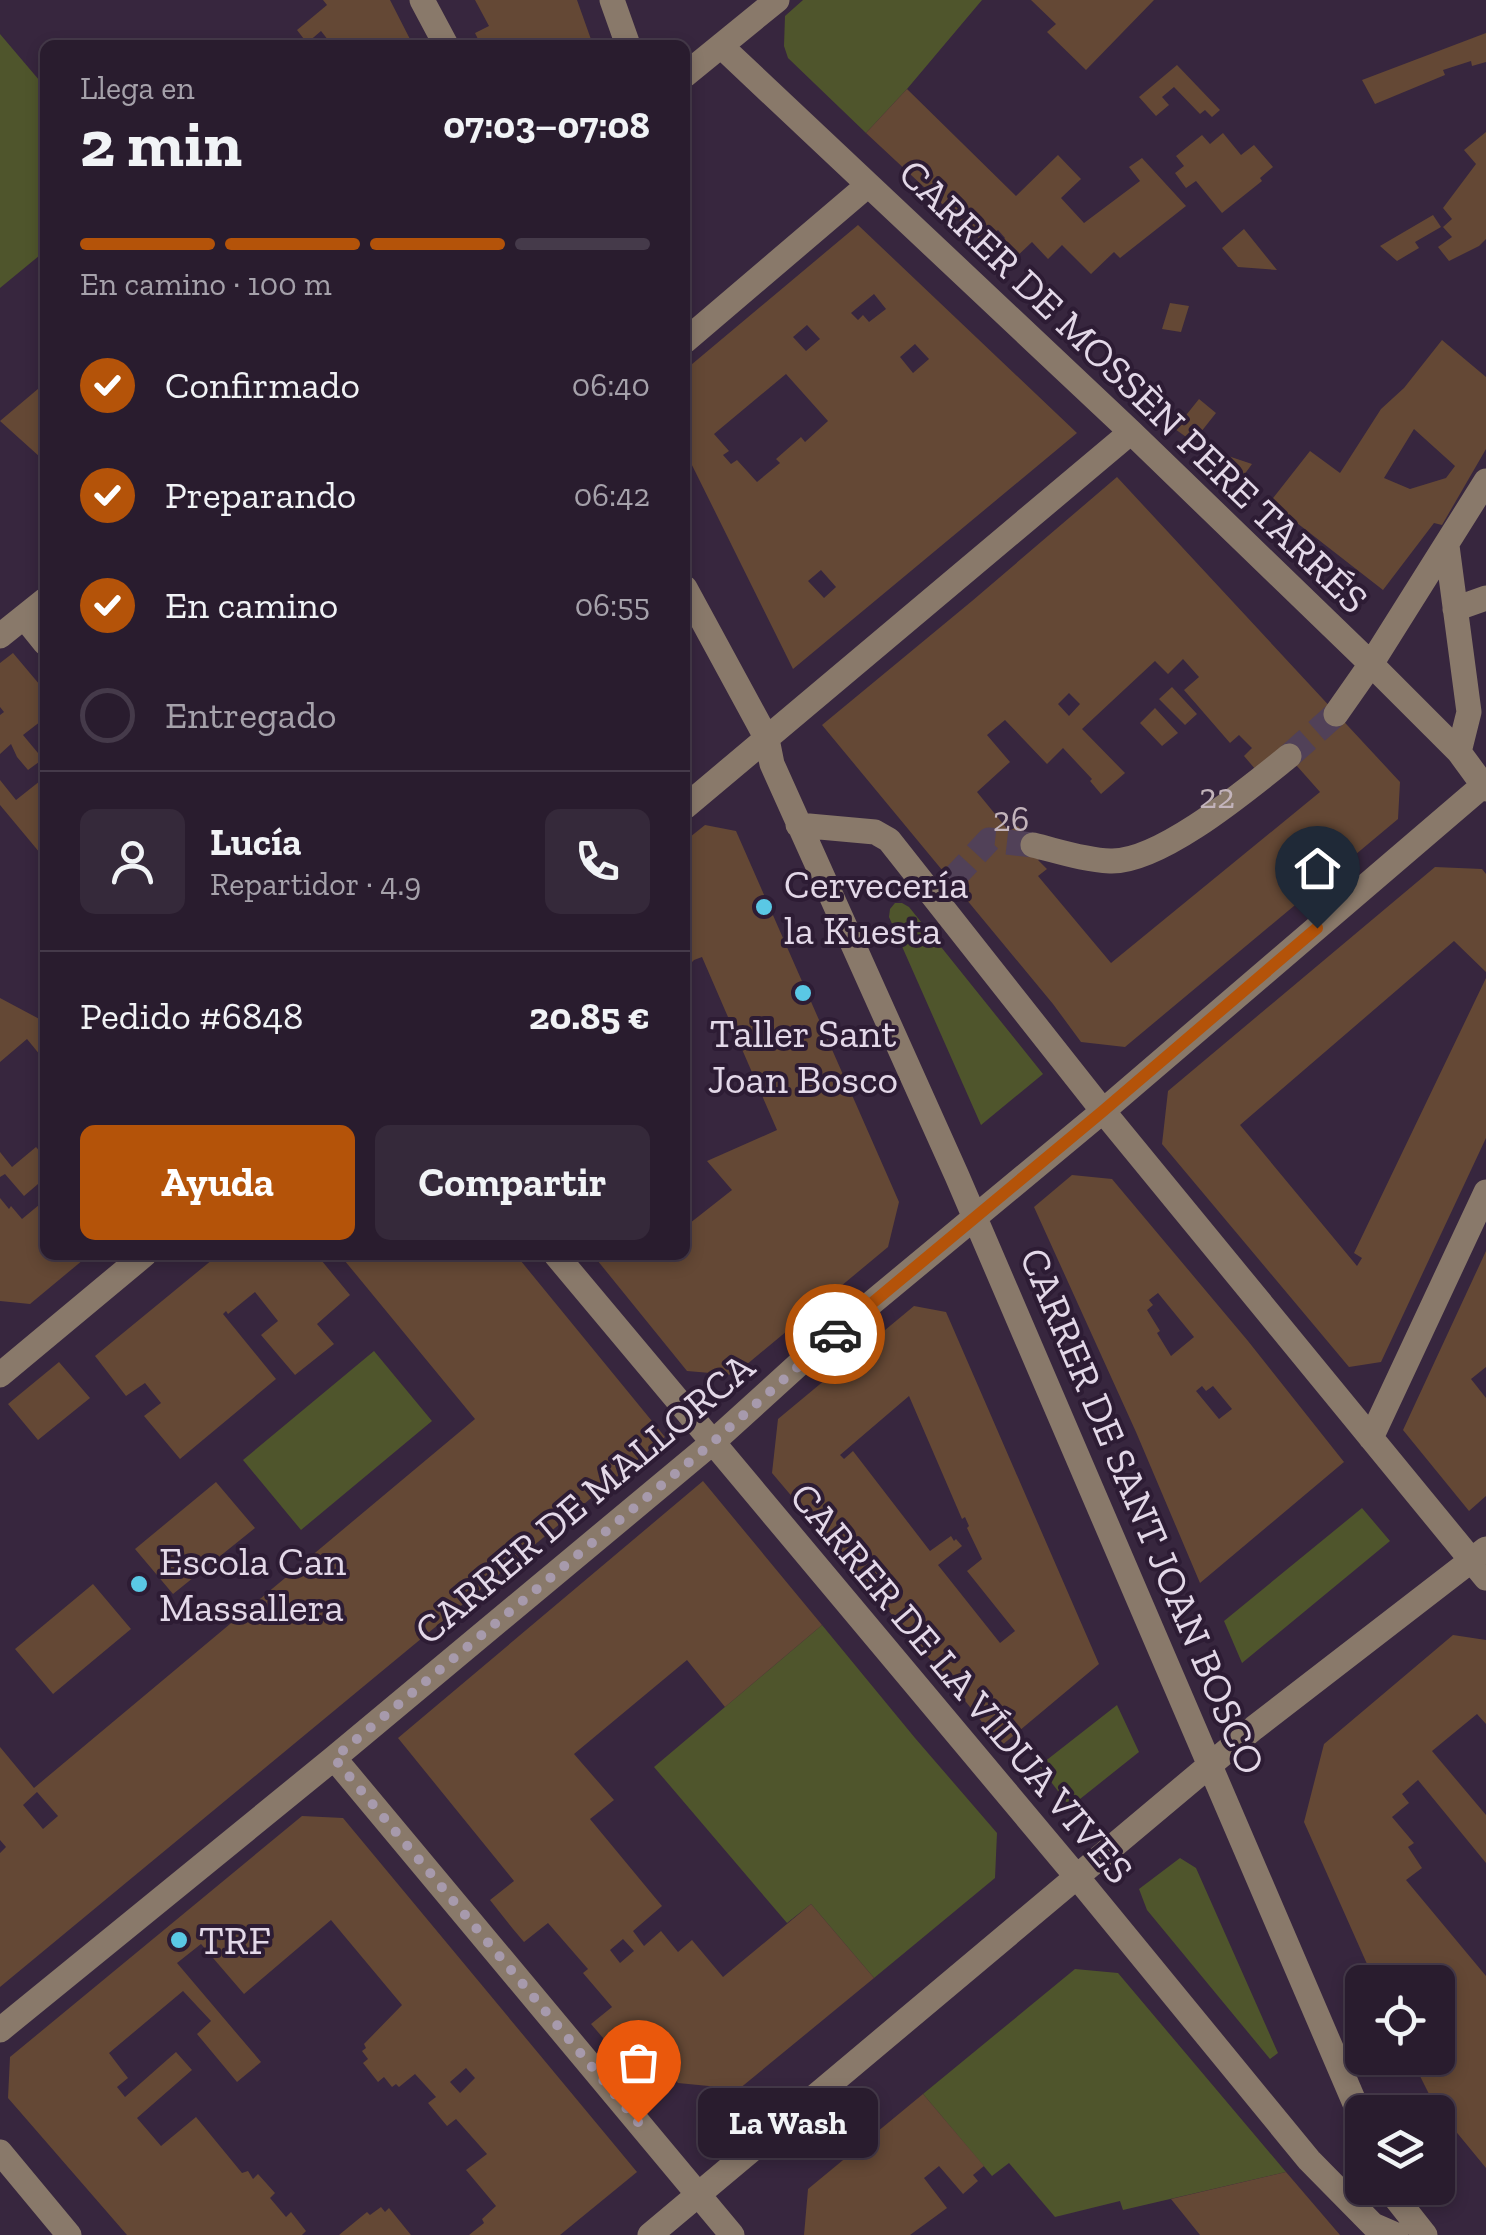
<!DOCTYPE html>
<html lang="es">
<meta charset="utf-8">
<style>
:root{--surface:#291c2e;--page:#35293a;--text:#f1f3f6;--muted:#a5a1aa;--line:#453a4a;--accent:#b45309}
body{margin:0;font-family:"Zilla Slab",serif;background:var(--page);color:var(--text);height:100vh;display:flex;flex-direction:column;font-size:38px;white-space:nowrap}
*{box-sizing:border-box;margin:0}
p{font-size:32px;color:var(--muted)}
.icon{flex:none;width:55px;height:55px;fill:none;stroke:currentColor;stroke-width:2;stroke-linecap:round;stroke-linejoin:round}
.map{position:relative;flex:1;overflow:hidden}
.panel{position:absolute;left:40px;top:40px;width:650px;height:1220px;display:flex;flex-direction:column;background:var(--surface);border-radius:15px;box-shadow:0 5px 15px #0003,0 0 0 2px var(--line)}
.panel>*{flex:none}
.controls{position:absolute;left:1345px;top:1965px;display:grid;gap:20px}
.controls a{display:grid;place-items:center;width:110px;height:110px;border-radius:15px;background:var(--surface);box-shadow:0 5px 15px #0003,0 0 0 2px var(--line);font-size:50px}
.pin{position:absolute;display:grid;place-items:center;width:85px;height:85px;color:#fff;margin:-102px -42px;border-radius:50% 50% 50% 0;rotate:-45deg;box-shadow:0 0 10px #0007}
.pin .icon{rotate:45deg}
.courier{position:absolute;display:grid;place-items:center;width:100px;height:100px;margin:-50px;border:8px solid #b45309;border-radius:50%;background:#fff;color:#222;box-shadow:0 2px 12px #0007}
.bubble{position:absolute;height:70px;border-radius:15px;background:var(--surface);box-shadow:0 5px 15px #0003,0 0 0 2px var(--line);font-size:32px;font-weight:700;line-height:70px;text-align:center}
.headline em{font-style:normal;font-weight:700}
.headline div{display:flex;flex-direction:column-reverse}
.headline{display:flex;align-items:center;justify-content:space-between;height:170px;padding:0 40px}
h1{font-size:65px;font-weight:700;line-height:75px}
.bar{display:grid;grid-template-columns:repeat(4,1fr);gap:15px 10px;align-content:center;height:120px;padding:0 40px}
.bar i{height:12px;border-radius:8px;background:var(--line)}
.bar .current{background:var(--accent)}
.bar p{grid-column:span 4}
.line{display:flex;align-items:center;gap:25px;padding:0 40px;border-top:2px solid var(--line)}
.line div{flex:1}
.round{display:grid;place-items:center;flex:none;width:105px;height:105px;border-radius:15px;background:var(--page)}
ol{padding:0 40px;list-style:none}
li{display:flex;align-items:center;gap:30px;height:110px}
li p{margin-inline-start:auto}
li .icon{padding:10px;border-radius:50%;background:var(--accent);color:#fff;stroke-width:4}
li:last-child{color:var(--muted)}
li i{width:55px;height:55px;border:5px solid var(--line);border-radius:50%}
.cta{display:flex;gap:20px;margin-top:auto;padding:20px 40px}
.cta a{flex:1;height:115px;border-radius:15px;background:var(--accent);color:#fff;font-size:40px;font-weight:700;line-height:115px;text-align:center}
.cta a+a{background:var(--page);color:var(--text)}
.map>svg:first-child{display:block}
</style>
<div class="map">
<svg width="1486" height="2235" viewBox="0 0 1486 2235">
<rect width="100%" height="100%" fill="#37263e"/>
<path fill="#4f552c" d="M 803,0 L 982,0 L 907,89 L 866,133 L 788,58 L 784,46 L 785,16 Z
M 0,34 L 45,87 L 45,251 L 0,288 Z
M 895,903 L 902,903 L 909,907 L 1043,1074 L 981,1125 L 889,917 L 890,909 Z
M 374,1351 L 432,1421 L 301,1530 L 243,1460 Z
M 1362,1508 L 1390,1541 L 1242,1663 L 1224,1621 Z
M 822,1625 L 915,1738 L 997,1833 L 995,1878 L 874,1978 L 811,1904 L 787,1923 L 654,1767 Z
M 1117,1705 L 1139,1752 L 1070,1807 L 1039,1766 Z
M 1180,1858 L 1196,1868 L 1278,2053 L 1270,2059 L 1147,1910 L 1139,1889 Z
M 1075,1969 L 1118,1973 L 1286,2172 L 1123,2210 L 1120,2201 L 1055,2217 L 1009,2163 L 992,2176 L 923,2094 Z"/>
<path fill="#644835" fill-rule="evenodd" d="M 323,0 L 390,0 L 413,45 L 332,45 L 321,31 L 307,43 L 297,30 L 327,5 Z
M 475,0 L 577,0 L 593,45 L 553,45 L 552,42 L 546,45 L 481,45 L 475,33 L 489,26 Z
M 1031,0 L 1154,0 L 1086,70 L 1047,32 L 1056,24 Z
M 1486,33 L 1486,62 L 1472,66 L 1471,61 L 1443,70 L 1445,75 L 1375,104 L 1362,80 Z
M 1177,65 L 1220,110 L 1212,117 L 1205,110 L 1200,114 L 1174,87 L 1162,97 L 1169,105 L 1156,116 L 1139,97 Z
M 907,89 L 1016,196 L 1058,155 L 1081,179 L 1061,198 L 1084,223 L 1140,181 L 1129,167 L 1142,158 L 1186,206 L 1120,258 L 1114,252 L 1091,274 L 1062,245 L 1048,259 L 1032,242 L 1012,261 L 997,246 L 1005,238 L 998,230 L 984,243 L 866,133 Z
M 1486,132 L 1486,239 L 1479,246 L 1449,261 L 1438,247 L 1452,237 L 1443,227 L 1452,219 L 1443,208 L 1476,164 L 1464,150 Z
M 1223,133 L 1241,155 L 1254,145 L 1273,167 L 1260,178 L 1262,181 L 1222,213 L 1196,181 L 1186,188 L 1175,173 L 1184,166 L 1176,156 L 1202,135 L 1210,144 Z
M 1433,215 L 1441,227 L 1415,242 L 1419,248 L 1397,261 L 1380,246 Z
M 858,225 L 1077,433 L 793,669 L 685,451 L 685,370 ZM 874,294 L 886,309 L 869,322 L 863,315 L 858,320 L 851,313 ZM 807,325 L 820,339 L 806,351 L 793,337 ZM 915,344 L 929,359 L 913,373 L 900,357 ZM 786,374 L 828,421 L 805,442 L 801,437 L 776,459 L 780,463 L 757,482 L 737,460 L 731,464 L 723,455 L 729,451 L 714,434 ZM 821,570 L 836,587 L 824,598 L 808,581 Z
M 1244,229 L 1277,270 L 1238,267 L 1222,248 Z
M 1170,303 L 1189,306 L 1181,332 L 1162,329 Z
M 1442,340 L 1486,377 L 1486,449 L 1442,525 L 1434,523 L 1383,590 L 1270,502 L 1310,451 L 1340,473 L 1381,409 L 1404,388 ZM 1414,429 L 1455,466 L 1446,478 L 1410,489 L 1384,478 Z
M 45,383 L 45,453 L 40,457 L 0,421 Z
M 1199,399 L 1216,413 L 1193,442 L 1175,429 Z
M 1222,454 L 1252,464 L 1241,479 L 1216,460 Z
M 1117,477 L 1400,782 L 1398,819 L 1125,1047 L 1081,1042 L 1053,1004 L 822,725 L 972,601 ZM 1183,659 L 1199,677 L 1184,690 L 1230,743 L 1239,735 L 1252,748 L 1244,756 L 1256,770 L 1281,748 L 1320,792 L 1111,963 L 1038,876 L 1047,869 L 1038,860 L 1042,857 L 1018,826 L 1009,831 L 977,792 L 1010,762 L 987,735 L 1005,720 L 1047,764 L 1063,748 L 1092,779 L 1090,781 L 1101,794 L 1125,773 L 1082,729 L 1155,661 L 1168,674 ZM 1069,693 L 1080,704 L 1069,716 L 1058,704 Z
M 13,653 L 45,691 L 45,718 L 23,735 L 43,759 L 28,770 L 17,757 L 11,744 L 0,754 L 0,715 L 4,712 L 0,707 L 0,663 Z
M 1172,687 L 1197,714 L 1185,725 L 1159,699 Z
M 1155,708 L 1178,733 L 1162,746 L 1140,723 Z
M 45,777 L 45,859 L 0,805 L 0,780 L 16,800 Z
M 705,825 L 736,831 L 899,1202 L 888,1247 L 734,1375 L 687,1371 L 593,1255 L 685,1255 L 685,1227 L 732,1190 L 707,1161 L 777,1130 L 702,957 L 694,960 L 685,969 L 685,841 Z
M 1435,867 L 1482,869 L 1486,874 L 1486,972 L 1454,941 L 1240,1125 L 1357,1266 L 1362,1258 L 1354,1253 L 1486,978 L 1486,1138 L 1381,1362 L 1349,1367 L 1162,1144 L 1168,1091 Z
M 0,998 L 45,1022 L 45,1061 L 27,1039 L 0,1062 Z
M 36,1147 L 45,1157 L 45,1178 L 24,1196 L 5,1174 L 0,1177 L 0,1152 L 12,1167 Z
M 1072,1175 L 1112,1179 L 1248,1341 L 1344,1462 L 1200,1583 L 1136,1432 L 1034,1207 ZM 1158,1293 L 1194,1337 L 1171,1356 L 1157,1333 L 1160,1331 L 1147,1310 L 1153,1305 L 1149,1300 ZM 1202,1386 L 1206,1391 L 1213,1386 L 1232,1409 L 1219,1419 L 1196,1391 Z
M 0,1198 L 9,1209 L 11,1206 L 22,1219 L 45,1200 L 45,1255 L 89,1255 L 30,1304 L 0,1301 Z
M 1486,1251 L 1486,1367 L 1471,1379 L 1486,1398 L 1486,1496 L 1469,1511 L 1403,1430 Z
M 218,1255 L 317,1255 L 350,1295 L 317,1324 L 334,1344 L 295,1375 L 261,1335 L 278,1321 L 255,1292 L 228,1314 L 226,1311 L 223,1314 L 276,1379 L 180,1459 L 144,1416 L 161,1403 L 145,1383 L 126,1396 L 95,1356 Z
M 340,1255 L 516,1255 L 665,1437 L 0,1987 L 0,1853 L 6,1847 L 0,1840 L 0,1747 L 34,1788 L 475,1419 ZM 37,1792 L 58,1816 L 43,1829 L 23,1805 Z
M 914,1306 L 946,1312 L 1099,1664 L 1001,1746 L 966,1702 L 772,1473 L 778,1419 ZM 909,1396 L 962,1519 L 965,1517 L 969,1526 L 967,1528 L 982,1559 L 967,1571 L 1015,1631 L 1000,1643 L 938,1565 L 962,1546 L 956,1539 L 954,1541 L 951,1536 L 930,1551 L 853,1451 L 844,1459 L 840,1455 Z
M 59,1362 L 90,1398 L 38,1440 L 8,1404 Z
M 703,1481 L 822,1625 L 725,1707 L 687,1660 L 574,1754 L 614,1800 L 590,1819 L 662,1906 L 633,1931 L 644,1946 L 661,1931 L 678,1952 L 692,1940 L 723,1977 L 811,1904 L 874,1978 L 739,2089 L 678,2083 L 644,2042 L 622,2060 L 591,2024 L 612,2007 L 583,1973 L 588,1969 L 548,1923 L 524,1942 L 513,1929 L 490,1900 L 514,1881 L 398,1738 ZM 623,1939 L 634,1951 L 620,1963 L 610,1950 Z
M 216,1482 L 255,1528 L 173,1594 L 135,1549 Z
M 93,1584 L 131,1629 L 53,1694 L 15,1649 Z
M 1453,1635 L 1486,1640 L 1486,1724 L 1477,1714 L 1432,1751 L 1486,1815 L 1486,1863 L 1418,1780 L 1402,1794 L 1409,1803 L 1392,1817 L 1414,1843 L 1408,1847 L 1422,1868 L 1406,1880 L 1486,1976 L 1486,2168 L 1435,2106 L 1411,2058 L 1438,2058 L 1438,1982 L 1375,1982 L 1304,1822 L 1324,1744 Z
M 302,1816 L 343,1818 L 637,2172 L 560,2235 L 469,2235 L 484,2223 L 482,2219 L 496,2206 L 466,2170 L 487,2154 L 456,2119 L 447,2126 L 428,2103 L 436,2097 L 415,2074 L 399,2087 L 396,2084 L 392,2087 L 384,2077 L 378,2082 L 363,2063 L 368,2059 L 362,2051 L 366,2048 L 364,2044 L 402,2005 L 331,1920 L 244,1994 L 201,1944 L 177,1963 L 261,2062 L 237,2082 L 197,2034 L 211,2021 L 183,1991 L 109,2053 L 128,2078 L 117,2087 L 125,2097 L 176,2052 L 192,2070 L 137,2118 L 161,2146 L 196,2117 L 242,2173 L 248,2171 L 253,2179 L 258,2174 L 275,2193 L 270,2198 L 286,2217 L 291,2212 L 306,2231 L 302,2235 L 127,2235 L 8,2098 L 10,2057 ZM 466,2068 L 475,2078 L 460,2093 L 450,2082 Z
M 923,2094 L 984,2166 L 973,2175 L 978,2181 L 963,2194 L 939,2166 L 924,2178 L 947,2208 L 910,2235 L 804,2235 L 808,2189 Z
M 1286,2172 L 1340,2235 L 1200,2235 L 1171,2199 Z
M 381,2207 L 385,2212 L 389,2208 L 411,2235 L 339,2235 L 367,2212 L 370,2215 Z"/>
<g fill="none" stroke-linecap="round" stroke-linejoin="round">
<path stroke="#514158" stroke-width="25" stroke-dasharray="25 12" stroke-linecap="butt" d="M 1289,756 L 1336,714
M 951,881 L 989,840 L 1033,845"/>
<path stroke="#89796a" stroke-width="25" d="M 422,0 L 446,45
M 612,0 L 628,45
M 721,46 L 1131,432 L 1371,664 L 1459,752 L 1486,789
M 685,75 L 777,0
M 685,341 L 868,185
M 1447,546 L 1469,712 L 1459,752
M 685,588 L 767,739 L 772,764 L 957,1176 L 1362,2120
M 1455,609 L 1486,598
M 24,617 L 45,643
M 0,636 L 45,600
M 1336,714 L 1371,664 L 1486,481
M 685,807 L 1131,432
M 798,825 L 875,832 L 889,840 L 1103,1111 L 1486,1578
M 1033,845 C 1058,851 1084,860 1110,861 C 1160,863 1249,788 1289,756
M 556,1255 L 1077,1877 L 1309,2160 L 1373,2225 L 1396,2235
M 0,1375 L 144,1255
M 1371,1438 L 1486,1192
M 334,1758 L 732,2235
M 0,2030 L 334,1758 L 712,1443 L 810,1354 L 1103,1111 L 1486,783
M 0,2152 L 69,2235
M 1391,2188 L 1395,2197 L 1425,2235
M 650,2235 L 1254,1728 L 1486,1549"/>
</g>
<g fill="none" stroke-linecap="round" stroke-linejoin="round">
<path stroke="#a79aac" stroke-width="10" stroke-dasharray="0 18" d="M 638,2122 L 334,1758 L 712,1443 L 835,1334"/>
<path stroke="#b45309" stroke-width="12" d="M 835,1334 L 1103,1111 L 1317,928"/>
</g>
<g fill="#5ac8e5" stroke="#2d1c34" stroke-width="4">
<circle cx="764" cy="907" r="10"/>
<circle cx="803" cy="993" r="10"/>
<circle cx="139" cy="1584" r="10"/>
<circle cx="179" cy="1940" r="10"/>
</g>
<g text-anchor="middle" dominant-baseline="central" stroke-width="8" stroke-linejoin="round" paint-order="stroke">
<g font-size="35" fill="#c3b4bb">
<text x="1217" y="796">22</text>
<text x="1011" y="819">26</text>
</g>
<g font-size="40" fill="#e3d8e8" stroke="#2d1c34">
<text transform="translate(1134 386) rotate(44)">CARRER DE MOSSÈN PERE TARRÉS</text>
<text transform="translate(584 1498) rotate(-40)">CARRER DE MALLORCA</text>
<text transform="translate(1143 1511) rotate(67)">CARRER DE SANT JOAN BOSCO</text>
<text transform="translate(962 1683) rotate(50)">CARRER DE LA VÍDUA VIVES</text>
</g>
<g font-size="40" fill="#e3d8e8" stroke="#2d1c34" text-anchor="start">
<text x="784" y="884">Cervecería<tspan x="784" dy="46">la Kuesta</tspan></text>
<text x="803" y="1033" text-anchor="middle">Taller Sant<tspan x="803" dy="46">Joan Bosco</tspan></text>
<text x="159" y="1561">Escola Can<tspan x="159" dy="46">Massallera</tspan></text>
<text x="199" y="1940">TRF</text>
</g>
</g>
</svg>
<div class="controls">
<a><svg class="icon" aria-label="locate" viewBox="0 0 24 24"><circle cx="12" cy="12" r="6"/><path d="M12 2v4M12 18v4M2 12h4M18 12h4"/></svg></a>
<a><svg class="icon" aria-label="layers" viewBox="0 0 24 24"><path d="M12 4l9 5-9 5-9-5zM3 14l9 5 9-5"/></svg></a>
</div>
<div class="pin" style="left:638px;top:2122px;background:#ea580c"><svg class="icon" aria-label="bag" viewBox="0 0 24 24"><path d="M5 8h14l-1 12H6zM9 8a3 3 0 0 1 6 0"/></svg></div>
<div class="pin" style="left:1317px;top:928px;background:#1f2937"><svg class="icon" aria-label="home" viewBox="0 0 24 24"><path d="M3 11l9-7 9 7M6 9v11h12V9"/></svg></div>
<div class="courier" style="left:835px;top:1334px"><svg class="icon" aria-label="car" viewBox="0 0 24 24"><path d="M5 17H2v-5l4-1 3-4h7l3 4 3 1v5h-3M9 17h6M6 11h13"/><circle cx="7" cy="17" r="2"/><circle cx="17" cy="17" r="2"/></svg></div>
<div class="bubble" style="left:698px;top:2088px;width:180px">La Wash</div>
<section class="panel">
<div class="headline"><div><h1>2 min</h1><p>Llega en</p></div><em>07:03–07:08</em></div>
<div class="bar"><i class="current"></i><i class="current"></i><i class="current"></i><i></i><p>En camino · 100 m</p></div>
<ol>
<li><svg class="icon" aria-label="check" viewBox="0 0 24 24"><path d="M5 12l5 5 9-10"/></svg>Confirmado<p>06:40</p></li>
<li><svg class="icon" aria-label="check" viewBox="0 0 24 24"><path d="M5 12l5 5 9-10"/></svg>Preparando<p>06:42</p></li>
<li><svg class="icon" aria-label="check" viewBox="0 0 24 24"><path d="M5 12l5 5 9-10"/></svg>En camino<p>06:55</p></li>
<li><i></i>Entregado</li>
</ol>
<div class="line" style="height:180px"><a class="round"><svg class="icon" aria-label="person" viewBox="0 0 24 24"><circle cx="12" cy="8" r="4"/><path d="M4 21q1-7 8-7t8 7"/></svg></a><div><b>Lucía</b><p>Repartidor · 4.9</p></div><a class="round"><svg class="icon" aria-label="phone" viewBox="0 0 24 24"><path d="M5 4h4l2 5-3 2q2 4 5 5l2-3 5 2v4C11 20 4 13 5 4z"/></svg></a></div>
<div class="line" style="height:130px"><div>Pedido #6848</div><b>20.85 €</b></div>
<div class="cta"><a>Ayuda</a><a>Compartir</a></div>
</section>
</div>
